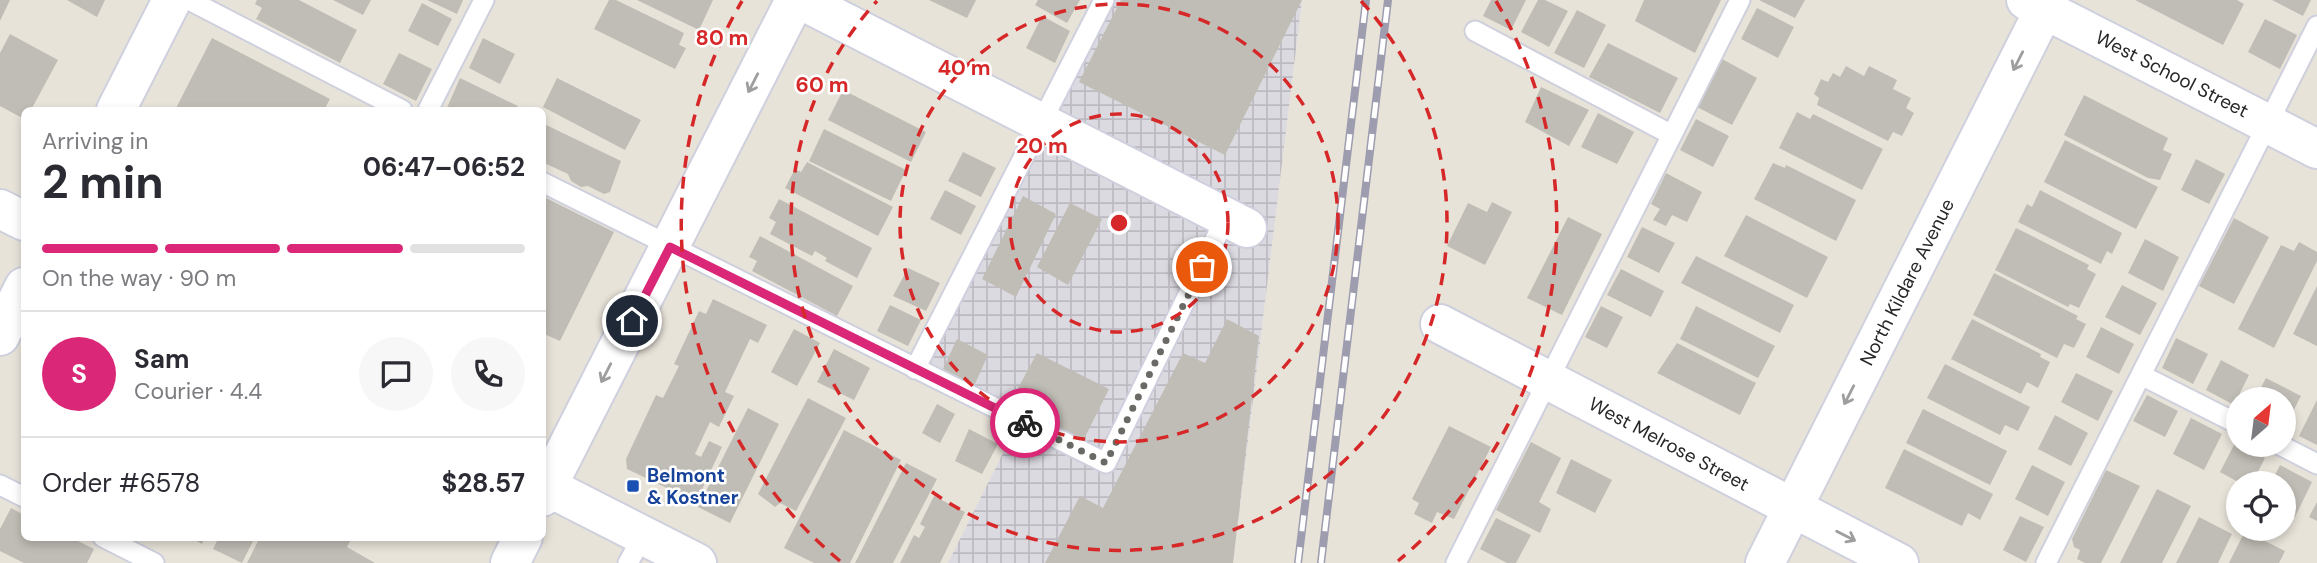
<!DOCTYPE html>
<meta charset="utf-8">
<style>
:root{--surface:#fff;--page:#f7f7f7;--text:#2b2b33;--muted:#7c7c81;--line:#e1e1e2;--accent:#db2777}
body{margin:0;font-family:"DM Sans",sans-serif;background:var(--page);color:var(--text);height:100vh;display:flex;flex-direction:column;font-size:26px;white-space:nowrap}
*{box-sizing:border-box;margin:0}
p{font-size:23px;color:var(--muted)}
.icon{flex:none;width:38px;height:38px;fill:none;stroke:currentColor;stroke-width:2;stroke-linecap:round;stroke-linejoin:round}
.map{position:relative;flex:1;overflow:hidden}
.sheet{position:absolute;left:21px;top:107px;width:525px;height:434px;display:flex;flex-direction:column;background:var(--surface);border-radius:10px;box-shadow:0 4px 10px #0003}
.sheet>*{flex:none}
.needle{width:46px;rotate:28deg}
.tools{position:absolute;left:2226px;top:387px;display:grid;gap:14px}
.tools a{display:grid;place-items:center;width:70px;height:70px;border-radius:50%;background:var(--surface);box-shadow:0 4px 10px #0003;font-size:35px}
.pin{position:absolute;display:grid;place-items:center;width:60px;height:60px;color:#fff;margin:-30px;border:4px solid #fff;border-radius:50%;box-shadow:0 2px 7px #0007}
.courier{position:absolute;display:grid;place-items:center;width:70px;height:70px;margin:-35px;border:5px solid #db2777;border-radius:50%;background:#fff;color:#222;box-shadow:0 2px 9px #0007}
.overview em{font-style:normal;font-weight:700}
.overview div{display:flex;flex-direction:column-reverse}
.overview{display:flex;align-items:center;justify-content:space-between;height:119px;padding:0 21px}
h1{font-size:46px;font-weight:700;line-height:52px}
.bar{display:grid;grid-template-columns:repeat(4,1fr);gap:10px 7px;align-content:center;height:84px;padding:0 21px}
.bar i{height:9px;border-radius:5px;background:var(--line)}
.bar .current{background:var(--accent)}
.bar p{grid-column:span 4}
.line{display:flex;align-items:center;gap:18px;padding:0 21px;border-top:2px solid var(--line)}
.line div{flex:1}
.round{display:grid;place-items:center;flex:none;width:74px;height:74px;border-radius:37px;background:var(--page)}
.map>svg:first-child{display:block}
</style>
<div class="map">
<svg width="2317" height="563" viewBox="0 0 2317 563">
<defs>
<pattern id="industrial-grid" width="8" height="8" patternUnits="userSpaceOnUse" patternTransform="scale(1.75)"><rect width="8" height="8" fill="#dcdae1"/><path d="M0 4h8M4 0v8" fill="none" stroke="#bdbbc1"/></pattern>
</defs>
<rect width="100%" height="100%" fill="#e8e3d9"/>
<path fill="url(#industrial-grid)" d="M 1114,0 L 1302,0 L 1233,563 L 948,563 L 1022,415 L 927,366 Z"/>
<path fill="#c0bdb6" d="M 0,0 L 10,0 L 0,21 Z
M 67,0 L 105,0 L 97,17 Z
M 257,0 L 299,0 L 357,30 L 340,63 L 256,19 L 262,8 L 255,4 Z
M 333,0 L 371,0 L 363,15 Z
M 427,0 L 463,0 L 457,14 Z
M 609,0 L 616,0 L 684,33 L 679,45 L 686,48 L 675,69 L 594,29 Z
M 637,0 L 713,0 L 699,30 Z
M 929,0 L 976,0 L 967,18 Z
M 1038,0 L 1080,0 L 1067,23 L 1035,5 Z
M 1121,0 L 1302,0 L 1225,155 L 1079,82 Z
M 1491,0 L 1526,0 L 1511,30 L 1483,16 Z
M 1538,0 L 1545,0 L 1568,11 L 1549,47 L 1521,32 Z
M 1644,0 L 1721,0 L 1695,53 L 1635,21 Z
M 1759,0 L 1805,0 L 1795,18 Z
M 2135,0 L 2237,0 L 2244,4 L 2223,45 Z
M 2272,0 L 2311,0 L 2303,16 Z
M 422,3 L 452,19 L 438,46 L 408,31 Z
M 1757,8 L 1794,27 L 1778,58 L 1741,39 Z
M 1577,10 L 1606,25 L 1584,68 L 1554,53 Z
M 1042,16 L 1070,31 L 1055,63 L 1026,48 Z
M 2265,19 L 2297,35 L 2280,69 L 2248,52 Z
M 10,34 L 58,60 L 31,110 L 24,110 L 24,119 L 0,106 L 0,53 Z
M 212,38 L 330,99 L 324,110 L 175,110 Z
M 483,38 L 515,54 L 500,84 L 469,68 Z
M 1608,43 L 1678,78 L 1660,113 L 1589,77 Z
M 399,53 L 432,69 L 416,101 L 383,84 Z
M 1722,59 L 1757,78 L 1732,125 L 1697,107 Z
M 1846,66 L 1864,76 L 1869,66 L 1897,80 L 1893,89 L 1911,98 L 1906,108 L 1914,113 L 1902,136 L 1893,132 L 1888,141 L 1817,105 L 1819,98 L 1814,94 L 1821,79 L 1828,82 L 1833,73 L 1840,77 Z
M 460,78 L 518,106 L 515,110 L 446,110 Z
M 557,78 L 641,120 L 625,150 L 543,107 Z
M 1541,87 L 1589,110 L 1569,146 L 1525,122 Z
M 843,90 L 926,132 L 911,162 L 828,120 Z
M 2084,95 L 2168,138 L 2163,150 L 2172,154 L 2160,180 L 2148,178 L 2064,135 Z
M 1797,112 L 1810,119 L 1813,114 L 1883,149 L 1862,190 L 1779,148 Z
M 1598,113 L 1634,132 L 1617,164 L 1581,147 Z
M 1696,119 L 1729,136 L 1713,167 L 1680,150 Z
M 542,123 L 621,161 L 610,192 L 604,194 L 588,186 L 581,187 L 571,181 L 568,174 L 542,162 Z
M 824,129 L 906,170 L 891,201 L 809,161 Z
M 2065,140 L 2158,187 L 2136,229 L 2044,182 Z
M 963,152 L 996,168 L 981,197 L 948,181 Z
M 2196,159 L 2225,174 L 2209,204 L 2181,190 Z
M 807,162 L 893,207 L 878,236 L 785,188 L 795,169 L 801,172 Z
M 1773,163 L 1785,168 L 1786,165 L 1856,200 L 1836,241 L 1754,199 Z
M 1666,173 L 1702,192 L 1687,222 L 1672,215 L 1666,226 L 1653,220 L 1660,209 L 1651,204 Z
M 945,190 L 976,206 L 961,235 L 930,219 Z
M 2040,190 L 2122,233 L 2112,254 L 2107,251 L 2101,264 L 2018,222 L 2027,204 L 2032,207 Z
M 542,196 L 614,232 L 560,341 L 542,333 Z
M 1023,196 L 1056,214 L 1016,297 L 982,279 Z
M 779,199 L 872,248 L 857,278 L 825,261 L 827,258 L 815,251 L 812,256 L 770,234 L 776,222 L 769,218 Z
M 1492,202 L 1512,212 L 1485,265 L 1447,246 L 1468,203 L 1487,212 Z
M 1070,203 L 1102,219 L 1068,285 L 1037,267 Z
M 1746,215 L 1828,257 L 1807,298 L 1724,256 Z
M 1568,217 L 1602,234 L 1562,315 L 1527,298 Z
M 2234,218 L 2269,237 L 2234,304 L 2199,286 Z
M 1642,227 L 1675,243 L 1659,273 L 1627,257 Z
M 2016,228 L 2089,265 L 2087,269 L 2096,274 L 2079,308 L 2070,304 L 2068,307 L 1995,270 Z
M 760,236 L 853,286 L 837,316 L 752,271 L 757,261 L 749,257 Z
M 2145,239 L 2179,257 L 2163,291 L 2128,273 Z
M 2299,242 L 2317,252 L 2317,261 L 2274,348 L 2238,329 L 2281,245 L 2294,251 Z
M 1696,256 L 1794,305 L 1780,333 L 1681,283 Z
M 908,268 L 940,283 L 926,311 L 893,296 Z
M 1621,269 L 1664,291 L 1651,317 L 1607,295 Z
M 1994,273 L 2078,316 L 2076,319 L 2086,324 L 2074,348 L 2064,344 L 2057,358 L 1973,315 Z
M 2122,285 L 2157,303 L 2140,335 L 2105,317 Z
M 2317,286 L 2317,346 L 2293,334 Z
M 713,299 L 767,325 L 758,343 L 750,339 L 725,392 L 734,396 L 719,427 L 710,422 L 695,454 L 701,457 L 709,441 L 722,447 L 696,502 L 627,469 L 626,459 L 656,395 L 663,398 L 679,366 L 674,364 L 699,311 L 706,314 Z
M 890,305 L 921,320 L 908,346 L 877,331 Z
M 1601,306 L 1623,317 L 1607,348 L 1585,337 Z
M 1696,306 L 1775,346 L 1758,378 L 1680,339 Z
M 1227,319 L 1259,336 L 1233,563 L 1045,563 L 1080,496 L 1103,508 L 1183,353 L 1205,363 Z
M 1972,319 L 2041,354 L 2040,357 L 2050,362 L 2038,388 L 2027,382 L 2021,394 L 1951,359 Z
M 2101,327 L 2134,344 L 2119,374 L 2086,357 Z
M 794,329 L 820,343 L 797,386 L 771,372 Z
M 2176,338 L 2208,354 L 2193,384 L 2162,368 Z
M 957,339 L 988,355 L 974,386 L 943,369 Z
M 1677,343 L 1756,383 L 1740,415 L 1657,373 Z
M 834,349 L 870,368 L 854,400 L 817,382 Z
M 1037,353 L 1109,389 L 1083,441 L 1010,403 Z
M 2221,360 L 2249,375 L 2234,405 L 2206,390 Z
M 1945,364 L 2030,407 L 2018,431 L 2005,425 L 2000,435 L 1927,398 Z
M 2076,373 L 2113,391 L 2098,421 L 2061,402 Z
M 2266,378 L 2301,396 L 2284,429 L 2284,399 L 2255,399 Z
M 2147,395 L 2178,411 L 2165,437 L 2133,421 Z
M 808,398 L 846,418 L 796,511 L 780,503 L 775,507 L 758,494 Z
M 2317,400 L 2317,445 L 2299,436 Z
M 937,404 L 955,414 L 940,443 L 922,433 Z
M 748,408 L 779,424 L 730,523 L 698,507 Z
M 1923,409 L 2007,451 L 1990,485 L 1906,443 Z
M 2055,415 L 2088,433 L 2071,466 L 2038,449 Z
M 2191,418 L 2222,434 L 2204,470 L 2173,454 Z
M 1449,426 L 1491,447 L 1454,519 L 1437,512 L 1432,523 L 1414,514 L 1419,503 L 1412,499 Z
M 969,429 L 998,444 L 982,474 L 955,461 Z
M 844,430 L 901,460 L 850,563 L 814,563 L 784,548 Z
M 1531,442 L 1561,458 L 1539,502 L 1551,509 L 1540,533 L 1496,510 Z
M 2235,443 L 2265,458 L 2252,483 L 2240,483 L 2220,472 Z
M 1904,449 L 1993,494 L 1980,520 L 1968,513 L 1962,526 L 1885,488 Z
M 1571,459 L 1612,480 L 1595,513 L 1556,493 Z
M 906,463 L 937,479 L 893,563 L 855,563 Z
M 2032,465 L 2065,482 L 2048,516 L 2015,499 Z
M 2280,465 L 2312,482 L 2295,517 L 2284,511 L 2284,483 L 2271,483 Z
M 2106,470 L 2140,486 L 2101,563 L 2085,563 L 2077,559 L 2080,550 L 2074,547 L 2072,539 Z
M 2157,489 L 2191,506 L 2162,563 L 2120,563 Z
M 934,496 L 965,512 L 940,563 L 900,563 L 914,535 L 919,538 L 925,527 L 920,524 Z
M 2317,502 L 2317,521 L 2309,517 Z
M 11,508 L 24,515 L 24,537 L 70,537 L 94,549 L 87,563 L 24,563 L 0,551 L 0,529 Z
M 2020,516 L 2044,527 L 2026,562 L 2003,550 Z
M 2199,517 L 2232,534 L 2218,563 L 2176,563 Z
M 1496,518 L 1531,535 L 1516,563 L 1507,563 L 1480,549 Z
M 2245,531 L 2285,551 L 2279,563 L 2229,563 Z
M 189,537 L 205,537 L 202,544 Z
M 219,537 L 255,537 L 242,563 L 213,549 Z
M 260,537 L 352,537 L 347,547 L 375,563 L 247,563 Z"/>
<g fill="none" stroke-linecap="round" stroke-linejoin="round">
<defs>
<path id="lane" d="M 189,0 L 402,110
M 1475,31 L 1672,135
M 428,110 L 484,0
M 542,182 L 1106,463 L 1226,217
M 915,369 L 1104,0
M 2141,375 L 2238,424
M 2278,444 L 2317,464
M 0,485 L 24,497
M 103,537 L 154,563
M 628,563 L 643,536
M 1456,563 L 1740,0
M 2046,563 L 2317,26"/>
<path id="street" d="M 801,0 L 1247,228
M 2026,0 L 2317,149
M 116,110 L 172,0
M 1440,324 L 1899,563
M 0,336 L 24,287
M 542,497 L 795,0
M 510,563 L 523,537
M 1765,563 L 2049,0"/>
<path id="secondary" d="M 0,209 L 24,221
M 542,484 L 697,563"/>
</defs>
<use href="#lane" stroke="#cfd0de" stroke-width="23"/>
<use href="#street" stroke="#cfd0de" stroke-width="42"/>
<use href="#secondary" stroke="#cfd0de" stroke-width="42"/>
<use href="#lane" stroke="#fff" stroke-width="19"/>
<use href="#street" stroke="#fff" stroke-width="38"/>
<use href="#secondary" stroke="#fff" stroke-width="38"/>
<defs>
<path id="rail" d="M 1298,563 L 1366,0
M 1321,563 L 1388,0"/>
</defs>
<use href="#rail" stroke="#9d9daf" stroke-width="8"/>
<use href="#rail" stroke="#fff" stroke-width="5" stroke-dasharray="16" stroke-linecap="butt"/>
</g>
<defs><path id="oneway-shaft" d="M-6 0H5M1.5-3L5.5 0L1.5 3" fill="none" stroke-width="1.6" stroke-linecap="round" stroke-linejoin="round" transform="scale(1.75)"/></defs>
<g stroke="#9e9e9e">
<use href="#oneway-shaft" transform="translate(2018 61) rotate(117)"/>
<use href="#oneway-shaft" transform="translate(753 83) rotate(117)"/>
<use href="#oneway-shaft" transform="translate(606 373) rotate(117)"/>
<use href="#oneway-shaft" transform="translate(1849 395) rotate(117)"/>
<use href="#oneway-shaft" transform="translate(1846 536) rotate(27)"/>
</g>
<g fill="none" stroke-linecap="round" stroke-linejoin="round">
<path stroke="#6b6965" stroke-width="7" stroke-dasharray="0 12.6" d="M 1025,423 L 1106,463 L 1202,267"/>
<path stroke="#db2777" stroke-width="9" d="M 632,321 L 670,247 L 1025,423"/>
</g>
<g fill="none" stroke="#d62828" stroke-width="3.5" stroke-dasharray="12 9">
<circle cx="1119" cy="223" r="109"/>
<circle cx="1119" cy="223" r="219"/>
<path d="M1361 1A328 328 0 1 1 877 1"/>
<path d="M840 561A438 438 0 0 1 742 1M1496 1A438 438 0 0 1 1398 561"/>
</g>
<rect fill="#1a4fb4" stroke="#fff" stroke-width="2.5" x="626" y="479" width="14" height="14" rx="3.5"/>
<g text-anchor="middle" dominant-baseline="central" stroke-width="5" stroke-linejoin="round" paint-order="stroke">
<g font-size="19" fill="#272727" stroke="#fff">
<text transform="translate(2172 74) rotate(27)">West School Street</text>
<text transform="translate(1907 282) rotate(-63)">North Kildare Avenue</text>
<text transform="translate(1669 444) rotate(28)">West Melrose Street</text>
</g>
<g font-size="19" font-weight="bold" fill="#164399" stroke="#fff" text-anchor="start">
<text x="647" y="475">Belmont<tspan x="647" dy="22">&amp; Kostner</tspan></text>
</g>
</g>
<circle cx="1119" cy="223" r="10" fill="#d62828" stroke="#fff" stroke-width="3.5"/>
<g font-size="21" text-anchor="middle" font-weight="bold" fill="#d62828" stroke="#fff" stroke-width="5" stroke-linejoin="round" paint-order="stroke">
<text x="722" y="45">80 m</text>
<text x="964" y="75">40 m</text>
<text x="822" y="92">60 m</text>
<text x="1042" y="153">20 m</text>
</g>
</svg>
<div class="tools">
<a><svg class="needle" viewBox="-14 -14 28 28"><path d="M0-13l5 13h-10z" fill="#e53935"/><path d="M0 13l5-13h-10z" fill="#7c7c81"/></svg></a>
<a><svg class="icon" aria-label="locate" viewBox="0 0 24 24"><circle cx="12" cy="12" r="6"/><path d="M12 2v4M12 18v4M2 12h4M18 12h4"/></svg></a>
</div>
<div class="pin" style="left:1202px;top:267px;background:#ea580c"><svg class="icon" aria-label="bag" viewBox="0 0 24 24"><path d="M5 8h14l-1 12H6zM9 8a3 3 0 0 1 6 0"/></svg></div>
<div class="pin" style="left:632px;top:321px;background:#1f2937"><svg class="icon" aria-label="home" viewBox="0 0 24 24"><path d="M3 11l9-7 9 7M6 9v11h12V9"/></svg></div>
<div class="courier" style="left:1025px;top:423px"><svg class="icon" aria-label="bike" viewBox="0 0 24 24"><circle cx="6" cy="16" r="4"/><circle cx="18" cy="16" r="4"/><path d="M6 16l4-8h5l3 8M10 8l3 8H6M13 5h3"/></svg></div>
<section class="sheet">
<div class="overview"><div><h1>2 min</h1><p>Arriving in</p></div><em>06:47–06:52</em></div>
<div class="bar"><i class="current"></i><i class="current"></i><i class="current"></i><i></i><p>On the way · 90 m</p></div>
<div class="line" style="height:126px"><b class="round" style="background:var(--accent);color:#fff">S</b><div><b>Sam</b><p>Courier · 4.4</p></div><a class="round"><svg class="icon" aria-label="chat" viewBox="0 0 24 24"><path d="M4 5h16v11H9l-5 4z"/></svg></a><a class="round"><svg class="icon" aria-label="phone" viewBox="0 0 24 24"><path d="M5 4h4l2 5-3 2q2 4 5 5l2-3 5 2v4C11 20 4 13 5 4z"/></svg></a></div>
<div class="line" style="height:91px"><div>Order #6578</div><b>$28.57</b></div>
</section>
</div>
